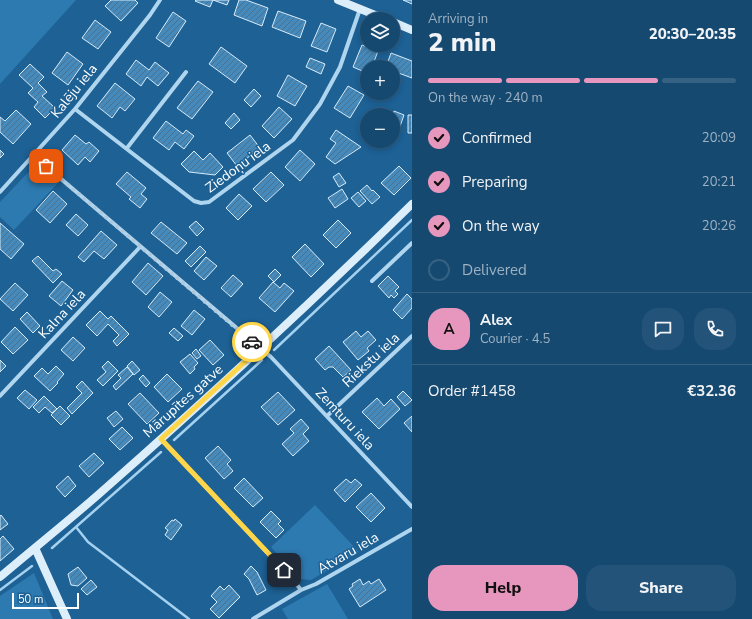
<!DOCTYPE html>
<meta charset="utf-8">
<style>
:root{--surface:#164970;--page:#235378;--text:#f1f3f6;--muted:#9eb2c3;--line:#356183;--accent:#e797bd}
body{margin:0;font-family:"Nunito Sans",sans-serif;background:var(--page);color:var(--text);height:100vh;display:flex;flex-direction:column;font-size:15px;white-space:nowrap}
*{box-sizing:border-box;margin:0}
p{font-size:13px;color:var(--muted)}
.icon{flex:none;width:22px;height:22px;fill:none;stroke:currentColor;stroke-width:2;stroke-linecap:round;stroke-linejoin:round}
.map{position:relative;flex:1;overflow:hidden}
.sheet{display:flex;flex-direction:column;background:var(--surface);width:340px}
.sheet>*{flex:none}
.tools{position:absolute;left:360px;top:12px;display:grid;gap:8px}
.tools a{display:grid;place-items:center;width:40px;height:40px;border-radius:50%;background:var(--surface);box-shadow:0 2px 6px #0003,0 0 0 1px var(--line);font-size:20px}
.scale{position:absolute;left:12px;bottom:10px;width:67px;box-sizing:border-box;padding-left:4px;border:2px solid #fff;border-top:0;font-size:11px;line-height:14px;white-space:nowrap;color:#fff;-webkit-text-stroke:3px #1d6195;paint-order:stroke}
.pin{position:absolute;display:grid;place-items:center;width:34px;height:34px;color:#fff;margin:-17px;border-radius:8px;box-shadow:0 2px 6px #0006}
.courier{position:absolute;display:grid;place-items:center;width:40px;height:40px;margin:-20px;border:3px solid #ffd54a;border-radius:50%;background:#fff;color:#222;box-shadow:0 1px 5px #0007}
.overview em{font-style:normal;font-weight:800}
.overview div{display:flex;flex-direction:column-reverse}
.overview{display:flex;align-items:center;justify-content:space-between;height:68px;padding:0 16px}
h1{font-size:26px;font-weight:800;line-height:30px}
.bar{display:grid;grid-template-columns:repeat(4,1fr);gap:6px 4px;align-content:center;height:48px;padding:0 16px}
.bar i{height:5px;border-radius:3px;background:var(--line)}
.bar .on{background:var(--accent)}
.bar p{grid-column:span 4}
.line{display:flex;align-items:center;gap:10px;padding:0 16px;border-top:1px solid var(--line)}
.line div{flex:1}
.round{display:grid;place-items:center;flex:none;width:42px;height:42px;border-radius:16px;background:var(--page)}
ol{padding:0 16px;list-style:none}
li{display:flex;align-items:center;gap:12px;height:44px}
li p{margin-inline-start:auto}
li .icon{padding:4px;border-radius:50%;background:var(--accent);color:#111;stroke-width:4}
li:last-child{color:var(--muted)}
li i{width:22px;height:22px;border:2px solid var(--line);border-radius:50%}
.button{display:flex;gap:8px;margin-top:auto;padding:8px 16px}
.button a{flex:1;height:46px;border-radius:16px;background:var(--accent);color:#111;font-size:16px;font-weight:800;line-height:46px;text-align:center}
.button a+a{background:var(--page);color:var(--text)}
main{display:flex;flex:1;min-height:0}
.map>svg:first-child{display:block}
</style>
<main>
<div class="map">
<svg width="412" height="619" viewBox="0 0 412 619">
<defs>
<pattern id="building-hatch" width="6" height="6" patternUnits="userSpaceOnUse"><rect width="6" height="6" fill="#468abb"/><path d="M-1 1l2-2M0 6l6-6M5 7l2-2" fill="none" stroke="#48718f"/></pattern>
</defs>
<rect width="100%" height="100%" fill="#1d6195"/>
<path fill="#2d7ab1" d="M 0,0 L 76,0 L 0,84 Z
M 36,164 L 58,183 L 14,230 L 0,217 L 0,202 Z
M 315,505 L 359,552 L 311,580 L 299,579 L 271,547 Z
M 34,573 L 53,619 L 0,619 L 0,596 Z
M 327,584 L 348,619 L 288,619 L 282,609 Z"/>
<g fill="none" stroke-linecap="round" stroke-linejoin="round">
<path stroke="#a4d1f0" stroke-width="2.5" d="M 274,350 L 412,220
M 174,440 L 262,360
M 76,527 L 88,542 L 189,619
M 52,548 L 161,452
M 0,590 L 32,566"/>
</g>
<path fill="url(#building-hatch)" stroke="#d7ebfa" d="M 111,0 L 135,0 L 138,3 L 121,21 L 105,6 Z
M 196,0 L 213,0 L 210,7 L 195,1 Z
M 213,0 L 229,0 L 227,5 Z
M 239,0 L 246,0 L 268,8 L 262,26 L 234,15 Z
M 403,0 L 412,0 L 412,4 Z
M 278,11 L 306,21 L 300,38 L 272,27 Z
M 173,12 L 186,21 L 169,47 L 156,38 Z
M 95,20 L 111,32 L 98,49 L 82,38 Z
M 321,23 L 336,29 L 327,52 L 311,46 Z
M 362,45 L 378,51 L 372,67 L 367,67 L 367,73 L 353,67 Z
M 221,47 L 247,66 L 235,83 L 209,64 Z
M 67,52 L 83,64 L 68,85 L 52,73 Z
M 391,53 L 412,61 L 412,78 L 393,71 L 393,67 L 386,67 Z
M 310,58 L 325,64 L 321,74 L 306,67 Z
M 136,60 L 149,70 L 155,62 L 169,73 L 158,86 L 147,77 L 141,86 L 126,74 Z
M 30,64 L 44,77 L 38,83 L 47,92 L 42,96 L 55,108 L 45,118 L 34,107 L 38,102 L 28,93 L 33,88 L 19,75 Z
M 288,75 L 307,86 L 295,106 L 277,96 Z
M 198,81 L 213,92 L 192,119 L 177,108 Z
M 115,83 L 135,99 L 125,111 L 120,107 L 112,118 L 97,106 Z
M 348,86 L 364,95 L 350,118 L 334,108 Z
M 254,89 L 261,96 L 251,107 L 244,100 Z
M 279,107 L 292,119 L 274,138 L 262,126 Z
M 16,110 L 31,124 L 13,144 L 0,132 L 0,117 L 5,121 Z
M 394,111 L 404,115 L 398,132 L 393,130 L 393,115 Z
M 234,113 L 240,120 L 231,129 L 225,123 Z
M 408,115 L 412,115 L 412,133 L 408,133 Z
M 166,121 L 183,134 L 186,130 L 194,136 L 184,149 L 175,142 L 169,150 L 153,138 Z
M 336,130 L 361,147 L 335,164 L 326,157 L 336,143 L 330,139 Z
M 75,135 L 86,144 L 89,142 L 99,151 L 90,162 L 85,157 L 78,165 L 62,150 Z
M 250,135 L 260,148 L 237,166 L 227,153 Z
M 0,150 L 4,154 L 0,158 Z
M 300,150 L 315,164 L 300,181 L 285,167 Z
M 194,151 L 203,160 L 210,153 L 223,167 L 215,175 L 189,172 L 181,164 Z
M 399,166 L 411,178 L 394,195 L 381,183 Z
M 127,172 L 146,188 L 141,194 L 147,199 L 140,208 L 129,199 L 131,197 L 116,184 Z
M 271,172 L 284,185 L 266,202 L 253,189 Z
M 339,173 L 346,183 L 339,187 L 333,177 Z
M 367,185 L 372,191 L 373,190 L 380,197 L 372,204 L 360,191 Z
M 342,189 L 348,199 L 335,208 L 328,198 Z
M 53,191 L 67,204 L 50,223 L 36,210 Z
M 358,192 L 366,201 L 359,207 L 351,198 Z
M 239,194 L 252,206 L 238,220 L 226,208 Z
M 76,214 L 88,225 L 78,236 L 66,225 Z
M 338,220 L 351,233 L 336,248 L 323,235 Z
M 196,221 L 204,229 L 197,236 L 189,227 Z
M 161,222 L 187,243 L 177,254 L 151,233 Z
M 0,223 L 24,244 L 11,259 L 0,249 Z
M 101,231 L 117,245 L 104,259 L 94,251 L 84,262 L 78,257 Z
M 305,244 L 324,264 L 311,277 L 292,257 Z
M 200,246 L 206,252 L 191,267 L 185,261 Z
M 38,256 L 53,271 L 56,269 L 62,274 L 53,283 L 32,261 Z
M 206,257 L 217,266 L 204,280 L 194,271 Z
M 148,263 L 163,276 L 146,295 L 132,282 Z
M 275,269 L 281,275 L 274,282 L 268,276 Z
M 233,275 L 243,284 L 231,297 L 221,288 Z
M 388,276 L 399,287 L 395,291 L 398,294 L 394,298 L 391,295 L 389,298 L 378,286 Z
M 62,281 L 73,290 L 61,306 L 49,296 Z
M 273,282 L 280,288 L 284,283 L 294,291 L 275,312 L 259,298 Z
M 15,283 L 28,295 L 13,311 L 0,299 Z
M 160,292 L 172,302 L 159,317 L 148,307 Z
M 407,294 L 412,299 L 412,308 L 402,319 L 393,310 Z
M 194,310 L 205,319 L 192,335 L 181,326 Z
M 100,311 L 108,319 L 111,316 L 129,334 L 117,346 L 113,341 L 119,335 L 108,324 L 97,336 L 86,325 Z
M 27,312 L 40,326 L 33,333 L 20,319 Z
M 15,327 L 28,340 L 13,354 L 1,342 Z
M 174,328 L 183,336 L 178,341 L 169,333 Z
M 356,331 L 361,337 L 368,331 L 376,340 L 367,348 L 369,351 L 358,360 L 343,342 Z
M 73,337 L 85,348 L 73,361 L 61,350 Z
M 210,340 L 224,355 L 213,365 L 199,350 Z
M 329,346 L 351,370 L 343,377 L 333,367 L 329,367 L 325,370 L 315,359 Z
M 196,349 L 201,356 L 197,359 L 192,353 Z
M 190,354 L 198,363 L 194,367 L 195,369 L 190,374 L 180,362 Z
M 0,360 L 6,366 L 0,372 Z
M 108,361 L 118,371 L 103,386 L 97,380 L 106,372 L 102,367 Z
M 132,361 L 140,370 L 134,375 L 127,366 Z
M 56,366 L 64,374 L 57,382 L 58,383 L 50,391 L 34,376 L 42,368 L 48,374 Z
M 127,367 L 133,374 L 116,390 L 113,386 L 121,378 L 118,375 Z
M 167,374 L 182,389 L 168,402 L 154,387 Z
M 143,375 L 150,383 L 146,387 L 139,379 Z
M 82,381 L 93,393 L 72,414 L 67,408 L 82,393 L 76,387 Z
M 25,390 L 37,400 L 29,409 L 17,398 Z
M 403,391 L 412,400 L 405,406 L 397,397 Z
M 278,392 L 295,410 L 278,425 L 261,407 Z
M 140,393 L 159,413 L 147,424 L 128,404 Z
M 44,396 L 57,409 L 52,413 L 45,407 L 39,413 L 33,407 Z
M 377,398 L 384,406 L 391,399 L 400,409 L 379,429 L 362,412 Z
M 60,406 L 70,416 L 61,425 L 51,415 Z
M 116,411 L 123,419 L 114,427 L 107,418 Z
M 412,416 L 412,432 L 404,423 Z
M 301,419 L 309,428 L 303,434 L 309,441 L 293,456 L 282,444 L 294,433 L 290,429 Z
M 122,427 L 133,438 L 120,450 L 109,439 Z
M 218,446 L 231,460 L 227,464 L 233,471 L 224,479 L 205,458 Z
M 94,453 L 104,463 L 89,477 L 79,466 Z
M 68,476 L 76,486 L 65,497 L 56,487 Z
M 244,478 L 263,498 L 253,507 L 234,488 Z
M 346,479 L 351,483 L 355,479 L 362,485 L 345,502 L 334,490 Z
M 371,493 L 385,508 L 371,522 L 356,507 Z
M 271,511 L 281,521 L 278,524 L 284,530 L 276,538 L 260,522 Z
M 1,515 L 8,524 L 0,530 L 0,516 Z
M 175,519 L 182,525 L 171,540 L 165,535 L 168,530 L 165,528 L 172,520 L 174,521 Z
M 3,536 L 14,549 L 0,561 L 0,539 Z
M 251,566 L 257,572 L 266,590 L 257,595 L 249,579 L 244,574 Z
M 78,567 L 87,578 L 78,586 L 71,585 L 68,574 Z
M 360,579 L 363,585 L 369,581 L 371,584 L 379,579 L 386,590 L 360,607 L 349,589 L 353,586 L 352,584 Z
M 91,580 L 97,587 L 87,595 L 81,589 Z
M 229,585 L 240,597 L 219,618 L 210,609 L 217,602 L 211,596 L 220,586 L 224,590 Z"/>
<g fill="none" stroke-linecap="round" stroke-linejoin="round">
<path stroke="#b0d5ef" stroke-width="4" d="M 75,109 L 194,201 L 201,203 L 209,202 L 293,140 L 320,104 L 340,67 L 360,9
M 127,148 L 186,72
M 34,156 L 271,357 L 412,507
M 0,192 L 75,109 L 150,15 L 160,0
M 372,281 L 412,243
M 0,396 L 140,247
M 327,416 L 412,336
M 161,439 L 294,581 L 301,590
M 253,619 L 301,590 L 316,584 L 412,529"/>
<path stroke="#ddeefb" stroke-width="8" d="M 338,0 L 385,19
M 393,22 L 412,30
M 35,548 L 67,619
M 0,577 C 33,549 67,522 99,494 C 206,400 311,303 412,204"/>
</g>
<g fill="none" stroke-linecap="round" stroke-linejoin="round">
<path stroke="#b0c8da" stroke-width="4" stroke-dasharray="0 7.2" d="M 46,166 L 252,342"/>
<path stroke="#ffd54a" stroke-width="5" d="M 252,342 L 260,348 L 161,439 L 284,570"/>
</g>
<g text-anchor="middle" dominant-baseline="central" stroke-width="3" stroke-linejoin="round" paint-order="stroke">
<g font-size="14" fill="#fff" stroke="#1d6195">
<text transform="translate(74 91) rotate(-51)">Kalēju iela</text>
<text transform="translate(238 167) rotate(-36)">Ziedoņu iela</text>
<text transform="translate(62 314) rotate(-47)">Kalna iela</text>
<text transform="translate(371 360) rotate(-43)">Riekstu iela</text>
<text transform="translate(183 401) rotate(-42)">Mārupītes gatve</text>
<text transform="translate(345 419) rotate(47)">Zemturu iela</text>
<text transform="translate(348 553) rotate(-30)">Atvaru iela</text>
</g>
</g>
</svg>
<div class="tools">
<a><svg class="icon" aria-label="layers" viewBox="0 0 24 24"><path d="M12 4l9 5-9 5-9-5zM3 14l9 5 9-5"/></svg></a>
<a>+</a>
<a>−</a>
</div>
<div class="scale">50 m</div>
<div class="pin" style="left:46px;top:166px;background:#ea580c"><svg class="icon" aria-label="bag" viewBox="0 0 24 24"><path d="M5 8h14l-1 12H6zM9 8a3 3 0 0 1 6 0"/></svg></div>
<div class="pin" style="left:284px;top:570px;background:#1f2937"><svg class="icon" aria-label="home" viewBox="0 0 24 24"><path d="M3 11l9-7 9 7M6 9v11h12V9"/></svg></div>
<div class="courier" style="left:252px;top:342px"><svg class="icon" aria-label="car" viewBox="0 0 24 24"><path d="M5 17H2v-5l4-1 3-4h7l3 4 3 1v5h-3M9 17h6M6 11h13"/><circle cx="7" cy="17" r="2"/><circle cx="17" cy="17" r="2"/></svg></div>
</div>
<section class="sheet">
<div class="overview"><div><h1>2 min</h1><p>Arriving in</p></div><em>20:30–20:35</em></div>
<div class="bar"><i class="on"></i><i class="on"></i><i class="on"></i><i></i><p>On the way · 240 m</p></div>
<ol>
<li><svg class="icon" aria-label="check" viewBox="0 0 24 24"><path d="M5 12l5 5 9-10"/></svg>Confirmed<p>20:09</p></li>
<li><svg class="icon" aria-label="check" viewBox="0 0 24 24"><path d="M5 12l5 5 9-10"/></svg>Preparing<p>20:21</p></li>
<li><svg class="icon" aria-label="check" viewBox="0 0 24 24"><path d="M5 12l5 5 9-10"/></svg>On the way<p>20:26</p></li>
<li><i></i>Delivered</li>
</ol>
<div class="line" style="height:72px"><b class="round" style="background:var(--accent);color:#111">A</b><div><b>Alex</b><p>Courier · 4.5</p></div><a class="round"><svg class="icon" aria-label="chat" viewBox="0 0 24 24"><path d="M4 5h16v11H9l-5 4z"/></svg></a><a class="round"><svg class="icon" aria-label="phone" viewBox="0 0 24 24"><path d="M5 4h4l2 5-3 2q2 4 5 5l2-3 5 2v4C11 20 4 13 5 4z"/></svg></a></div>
<div class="line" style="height:52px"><div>Order #1458</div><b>€32.36</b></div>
<div class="button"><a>Help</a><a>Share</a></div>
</section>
</main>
